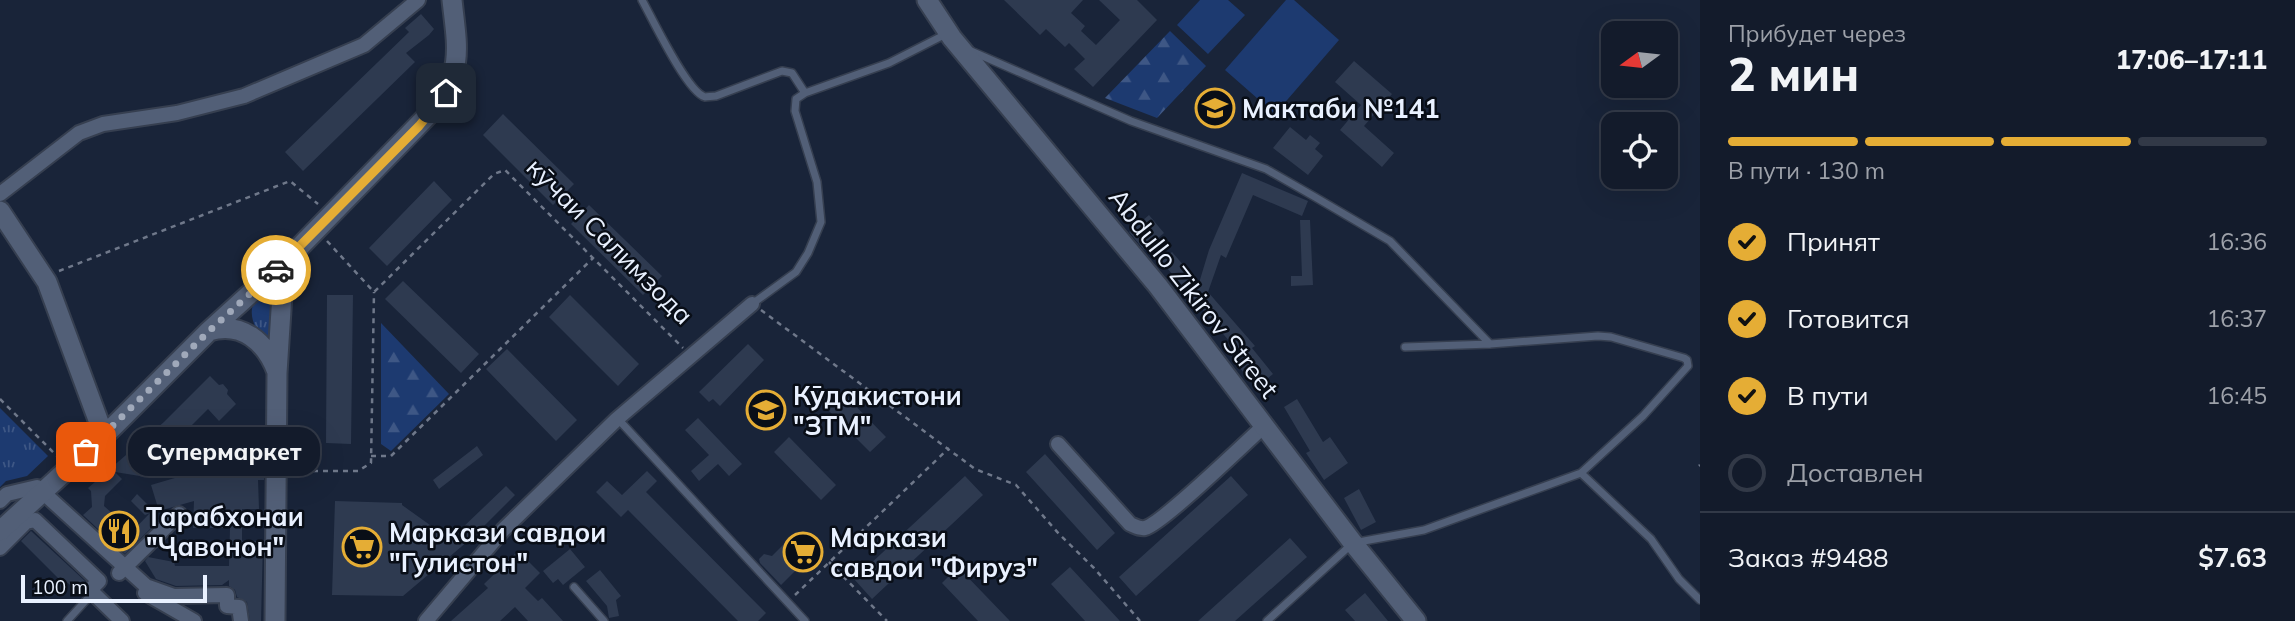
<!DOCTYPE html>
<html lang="ru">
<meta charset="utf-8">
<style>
:root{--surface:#131b2b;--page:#1c2433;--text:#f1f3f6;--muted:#9da1a9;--line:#323947;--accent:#e5ad35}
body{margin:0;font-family:Mulish,sans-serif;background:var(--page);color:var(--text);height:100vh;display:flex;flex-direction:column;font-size:26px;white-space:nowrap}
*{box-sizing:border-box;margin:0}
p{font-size:23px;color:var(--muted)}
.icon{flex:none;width:38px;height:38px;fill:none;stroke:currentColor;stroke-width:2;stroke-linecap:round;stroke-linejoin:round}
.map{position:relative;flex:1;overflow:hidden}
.drawer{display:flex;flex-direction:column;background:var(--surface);width:595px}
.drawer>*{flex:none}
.needle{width:46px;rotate:255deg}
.buttons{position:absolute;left:1601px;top:21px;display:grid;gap:14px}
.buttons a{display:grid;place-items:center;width:77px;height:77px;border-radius:14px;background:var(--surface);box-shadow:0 7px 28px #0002,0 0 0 2px var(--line);font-size:35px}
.scale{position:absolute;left:21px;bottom:18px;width:186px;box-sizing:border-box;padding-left:7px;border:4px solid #e9f1ff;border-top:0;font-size:19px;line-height:24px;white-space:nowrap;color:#e9f1ff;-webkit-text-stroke:5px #090e17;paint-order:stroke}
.pin{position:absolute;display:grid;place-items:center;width:60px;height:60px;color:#fff;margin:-30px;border-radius:14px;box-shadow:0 4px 10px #0006}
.courier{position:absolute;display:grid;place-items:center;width:70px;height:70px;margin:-35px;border:5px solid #e5ad35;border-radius:50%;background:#fff;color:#222;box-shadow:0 2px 9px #0007}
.bubble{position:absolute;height:49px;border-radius:21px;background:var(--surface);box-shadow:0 7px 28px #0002,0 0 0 2px var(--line);font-size:23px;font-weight:800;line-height:49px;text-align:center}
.summary em{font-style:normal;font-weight:800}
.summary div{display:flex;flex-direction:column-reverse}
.summary{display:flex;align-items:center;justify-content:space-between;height:119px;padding:0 28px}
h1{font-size:46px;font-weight:800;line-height:52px}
.bar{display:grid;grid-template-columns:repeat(4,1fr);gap:10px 7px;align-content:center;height:84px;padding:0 28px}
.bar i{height:9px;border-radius:5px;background:var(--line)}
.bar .active{background:var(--accent)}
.bar p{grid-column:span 4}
.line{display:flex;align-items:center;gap:18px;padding:0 28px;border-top:2px solid var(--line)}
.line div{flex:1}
ol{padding:0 28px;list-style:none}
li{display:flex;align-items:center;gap:21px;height:77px}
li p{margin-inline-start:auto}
li .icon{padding:7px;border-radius:50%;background:var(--accent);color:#111;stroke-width:4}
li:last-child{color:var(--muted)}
li i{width:38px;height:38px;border:4px solid var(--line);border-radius:50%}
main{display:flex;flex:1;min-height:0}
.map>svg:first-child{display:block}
</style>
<main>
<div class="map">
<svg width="1700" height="621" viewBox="0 0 1700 621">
<defs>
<pattern id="grass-tufts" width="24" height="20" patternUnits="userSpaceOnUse" patternTransform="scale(1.75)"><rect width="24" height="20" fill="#1d3a70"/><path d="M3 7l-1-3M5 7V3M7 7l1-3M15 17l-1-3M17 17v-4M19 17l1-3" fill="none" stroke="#3e5785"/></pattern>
<pattern id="forest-firs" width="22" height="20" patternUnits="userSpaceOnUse" patternTransform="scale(1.75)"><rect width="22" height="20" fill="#1d3a70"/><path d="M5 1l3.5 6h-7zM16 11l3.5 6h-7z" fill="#3e5785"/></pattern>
</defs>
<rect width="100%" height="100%" fill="#192439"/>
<path fill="url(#grass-tufts)" d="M 268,289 L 275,293 L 279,362 C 263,340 233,309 268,289 Z
M 0,408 L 48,456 L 27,476 L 6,481 L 0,487 Z"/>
<path fill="url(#forest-firs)" d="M 1170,31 L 1206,66 L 1157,118 L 1105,98 Z
M 381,323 L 449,394 L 391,451 L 381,444 Z"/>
<path fill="#1d3a70" d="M 1200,0 L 1228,0 L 1245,15 L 1208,54 L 1177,25 Z
M 1286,0 L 1294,0 L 1339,40 L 1275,114 L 1225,70 Z"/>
<path fill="#2e3a50" d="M 1004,0 L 1083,0 L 1071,13 L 1085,26 L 1081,31 L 1096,45 L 1120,20 L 1099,0 L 1137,0 L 1157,20 L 1093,87 L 1074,69 L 1085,59 L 1069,43 L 1065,47 L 1046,29 L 1040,35 Z
M 421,14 L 434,29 L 429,35 L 406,53 L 415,62 L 303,171 L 285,152 L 409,32 L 405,28 Z
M 1354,61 L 1392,94 L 1364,126 L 1394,153 L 1382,167 L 1340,130 L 1361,105 L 1335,82 Z
M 503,114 L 574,184 L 553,205 L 483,135 Z
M 1290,127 L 1306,140 L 1310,135 L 1320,143 L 1315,149 L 1323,156 L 1308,175 L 1273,148 Z
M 1242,173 L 1308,201 L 1302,216 L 1253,195 L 1226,258 L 1221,255 L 1208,292 L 1255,346 L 1252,348 L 1273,374 L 1256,388 L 1240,368 L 1247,362 L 1161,261 L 1172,252 L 1199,283 L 1209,250 Z
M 434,181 L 452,200 L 387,266 L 369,248 Z
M 589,205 L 662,276 L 643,295 L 571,224 Z
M 1149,215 L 1164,233 L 1144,250 L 1129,232 Z
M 1300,220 L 1310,220 L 1313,285 L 1291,286 L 1291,276 L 1302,276 Z
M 403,281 L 479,354 L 461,373 L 385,299 Z
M 327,295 L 353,295 L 351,444 L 326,443 Z
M 570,295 L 639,364 L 618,386 L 549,317 Z
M 748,344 L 764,360 L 720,406 L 713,399 L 709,402 L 699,392 Z
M 507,349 L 577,420 L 556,441 L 486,369 Z
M 210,376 L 219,385 L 223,384 L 228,390 L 227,394 L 236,404 L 219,421 L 208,409 L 182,435 L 185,442 L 177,439 L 158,456 L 159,465 L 146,477 L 115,472 L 122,479 L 105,496 L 104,506 L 113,514 L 100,528 L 118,546 L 150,513 L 145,515 L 131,501 L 137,494 L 155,512 L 151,513 L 159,520 L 125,554 L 83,515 L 92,507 L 91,491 L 88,488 L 164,422 Z
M 840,390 L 886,437 L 870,452 L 824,406 Z
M 1297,399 L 1323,442 L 1330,437 L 1348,463 L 1324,480 L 1306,453 L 1310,451 L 1284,407 Z
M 698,418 L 742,464 L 729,476 L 718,464 L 699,481 L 691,471 L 709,455 L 685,430 Z
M 789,437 L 836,485 L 821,500 L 774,452 Z
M 477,446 L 483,455 L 439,489 L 433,480 Z
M 231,447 L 264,448 L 264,480 L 258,480 L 259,509 L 242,509 L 242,541 L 263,541 L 261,621 L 250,621 L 247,602 L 237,597 L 235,590 L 229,586 L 229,580 L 222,585 L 176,586 L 156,579 L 145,561 L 148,557 L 174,562 L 175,566 L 229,566 L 230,528 L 193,528 L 194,501 L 159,511 L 151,485 L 195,472 L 195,468 L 210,461 L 213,470 L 230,471 Z
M 1045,454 L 1115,533 L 1097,550 L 1026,472 Z
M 647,471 L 657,481 L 646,492 L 766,613 L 758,621 L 738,621 L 628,510 L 621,517 L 596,492 L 607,481 L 622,495 Z
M 965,476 L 983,495 L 872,599 L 854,579 Z
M 1231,476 L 1248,495 L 1136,596 L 1119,577 Z
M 506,486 L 515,495 L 474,536 L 403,596 L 332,595 L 335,501 L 402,503 L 402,505 L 444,535 L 455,527 L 459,531 Z
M 1359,489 L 1376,522 L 1361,530 L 1344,498 Z
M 31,531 L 85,581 L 81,587 L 81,594 L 63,579 L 61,581 L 21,541 Z
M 796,532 L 815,551 L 803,563 L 802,570 L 799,572 L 795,571 L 781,585 L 760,563 L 759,559 L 764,554 L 772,556 Z
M 1290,538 L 1307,557 L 1235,621 L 1198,621 Z
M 570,549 L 585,567 L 563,585 L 558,579 L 553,583 L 543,571 Z
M 518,551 L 540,573 L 525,588 L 538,601 L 542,598 L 563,621 L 528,621 L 515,607 L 500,621 L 451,621 L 488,588 L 484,584 Z
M 958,567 L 1010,621 L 978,621 L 942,583 Z
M 1070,567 L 1120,621 L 1085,621 L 1051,584 Z
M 600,570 L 621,596 L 616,600 L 619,616 L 609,618 L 607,606 L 586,581 Z
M 1365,593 L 1388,621 L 1355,621 L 1345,610 Z"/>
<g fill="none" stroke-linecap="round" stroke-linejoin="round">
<defs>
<path id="lane" d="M 642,0 C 652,18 687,92 705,97 C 708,97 712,96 716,96 L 782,71 L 792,73 L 805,93
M 971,51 L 1131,121 L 1266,169 L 1315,197 L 1390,241 L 1490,344
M 752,304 L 796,272 L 808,253 L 821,222 L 817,182 L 795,111 L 796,99 L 805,93 L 889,63 L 948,33
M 618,419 L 805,621
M 1581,473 L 1651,539 L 1679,579 L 1700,600
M 574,587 L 604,621
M 67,621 L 88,598
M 1267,621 L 1353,543 L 1424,530 L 1581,473 L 1643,416 L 1688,366 L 1687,360 L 1684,358 L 1611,337 L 1598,336 L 1490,344 L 1405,347"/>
<path id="street" d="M 0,194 L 79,133 L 103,124 L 177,113 L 244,96 L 364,45 L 418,0
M 1058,444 L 1130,524 C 1135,526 1139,529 1145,528 C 1162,524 1245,443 1264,426
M 0,501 L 7,494 L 37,487 L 146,586 L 174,596 L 227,595 L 227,606 L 239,607 L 241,621
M 0,548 L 26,522 L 35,520 L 99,581 L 90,590 L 122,621
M 119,573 L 179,514
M 145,593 L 194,621
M 426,621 L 503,530 L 617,419 L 752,304"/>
<path id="secondary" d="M 927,0 L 952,38 L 1158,286 L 1353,543 L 1416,621
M 0,211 L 47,282 L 104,436
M 209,331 C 242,321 266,342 277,372
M 0,531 L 104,436 L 209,331 L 284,263 L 434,109 C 464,70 457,46 452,0
M 275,621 L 277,373 L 284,263"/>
</defs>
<use href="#lane" stroke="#363f50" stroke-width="10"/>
<use href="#street" stroke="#363f50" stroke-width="18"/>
<use href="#secondary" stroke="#363f50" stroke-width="23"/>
<path stroke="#6f788a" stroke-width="2.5" stroke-dasharray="5 5" stroke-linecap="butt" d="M 327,241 L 374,292 L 494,174 L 505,170 L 683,348
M 59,271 L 290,181 L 318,204
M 761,310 L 975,469 L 1016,485 L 1059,534 L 1094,568 L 1140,621
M 0,399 L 59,458
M 371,456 L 391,456 L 593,258
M 1699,466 L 1700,465
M 293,471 L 358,471 L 371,463 L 374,292
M 829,562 L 887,621
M 795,595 L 949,448"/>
<use href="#lane" stroke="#525f77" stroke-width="7"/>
<use href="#street" stroke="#525f77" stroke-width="14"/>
<use href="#secondary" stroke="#525f77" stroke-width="19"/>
</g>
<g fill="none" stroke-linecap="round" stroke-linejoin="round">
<path stroke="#a0a9ba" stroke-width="7" stroke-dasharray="0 12.6" d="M 86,452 L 209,331 L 276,270"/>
<path stroke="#e5ad35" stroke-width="9" d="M 276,270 L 419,126 L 446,93"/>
</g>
<defs>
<symbol id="school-ring" viewBox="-11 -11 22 22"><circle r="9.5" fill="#090e17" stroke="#e5ad35" stroke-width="1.5"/><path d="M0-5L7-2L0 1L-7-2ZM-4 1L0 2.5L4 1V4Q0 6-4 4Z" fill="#e5ad35"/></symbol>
<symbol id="restaurant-ring" viewBox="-11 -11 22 22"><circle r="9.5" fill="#090e17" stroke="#e5ad35" stroke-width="1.5"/><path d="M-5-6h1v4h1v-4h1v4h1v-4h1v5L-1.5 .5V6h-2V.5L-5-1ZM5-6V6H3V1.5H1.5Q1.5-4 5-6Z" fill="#e5ad35"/></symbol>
<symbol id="supermarket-ring" viewBox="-11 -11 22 22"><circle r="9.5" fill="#090e17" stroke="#e5ad35" stroke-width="1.5"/><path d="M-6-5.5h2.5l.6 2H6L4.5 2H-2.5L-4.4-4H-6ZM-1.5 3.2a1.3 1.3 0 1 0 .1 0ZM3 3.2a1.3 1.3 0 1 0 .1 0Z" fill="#e5ad35"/></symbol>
</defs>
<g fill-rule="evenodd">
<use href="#school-ring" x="1193" y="86" width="44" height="44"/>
<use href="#school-ring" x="744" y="388" width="44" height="44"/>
<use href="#restaurant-ring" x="97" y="509" width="44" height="44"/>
<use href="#supermarket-ring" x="340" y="525" width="44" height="44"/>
<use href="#supermarket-ring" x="781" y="530" width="44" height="44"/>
</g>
<g text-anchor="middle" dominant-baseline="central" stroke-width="5" stroke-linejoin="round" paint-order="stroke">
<g font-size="26" font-weight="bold" fill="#e9f1ff" stroke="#090e17" text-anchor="start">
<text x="1242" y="108">Мактаби №141</text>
<text x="793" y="395">Кӯдакистони<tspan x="793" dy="30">"ЗТМ"</tspan></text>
<text x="146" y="516">Тарабхонаи<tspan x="146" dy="30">"Ҷавонон"</tspan></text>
<text x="389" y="532">Маркази савдои<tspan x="389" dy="30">"Гулистон"</tspan></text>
<text x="830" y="537">Маркази<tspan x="830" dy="30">савдои "Фируз"</tspan></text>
</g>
<g font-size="26" fill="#e9f1ff" stroke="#090e17">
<text transform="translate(610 241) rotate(45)">кӯчаи Салимзода</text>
<text transform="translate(1194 293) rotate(52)">Abdullo Zikirov Street</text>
</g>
</g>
</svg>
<div class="buttons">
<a><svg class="needle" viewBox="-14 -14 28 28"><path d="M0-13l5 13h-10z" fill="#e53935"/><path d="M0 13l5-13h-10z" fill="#9da1a9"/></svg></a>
<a><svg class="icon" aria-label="locate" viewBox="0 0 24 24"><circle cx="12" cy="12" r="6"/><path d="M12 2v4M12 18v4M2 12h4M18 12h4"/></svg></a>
</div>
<div class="scale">100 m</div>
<div class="pin" style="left:86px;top:452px;background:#ea580c"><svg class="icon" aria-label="bag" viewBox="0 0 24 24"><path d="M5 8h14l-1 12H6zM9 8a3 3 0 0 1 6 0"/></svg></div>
<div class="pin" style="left:446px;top:93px;background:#1f2937"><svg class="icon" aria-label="home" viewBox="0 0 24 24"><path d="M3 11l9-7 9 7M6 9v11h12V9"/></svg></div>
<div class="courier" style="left:276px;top:270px"><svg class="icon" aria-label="car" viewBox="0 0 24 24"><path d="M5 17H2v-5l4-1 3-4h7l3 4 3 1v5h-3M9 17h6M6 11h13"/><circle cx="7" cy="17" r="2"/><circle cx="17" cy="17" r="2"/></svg></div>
<div class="bubble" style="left:128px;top:427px;width:192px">Супермаркет</div>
</div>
<section class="drawer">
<div class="summary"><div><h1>2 мин</h1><p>Прибудет через</p></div><em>17:06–17:11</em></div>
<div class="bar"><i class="active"></i><i class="active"></i><i class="active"></i><i></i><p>В пути · 130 m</p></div>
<ol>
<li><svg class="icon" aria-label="check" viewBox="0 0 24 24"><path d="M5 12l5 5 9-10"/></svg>Принят<p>16:36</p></li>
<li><svg class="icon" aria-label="check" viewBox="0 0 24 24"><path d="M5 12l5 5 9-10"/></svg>Готовится<p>16:37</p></li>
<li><svg class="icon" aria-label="check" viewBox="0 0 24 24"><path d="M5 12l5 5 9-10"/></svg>В пути<p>16:45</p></li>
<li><i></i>Доставлен</li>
</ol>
<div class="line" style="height:91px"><div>Заказ #9488</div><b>$7.63</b></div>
</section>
</main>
